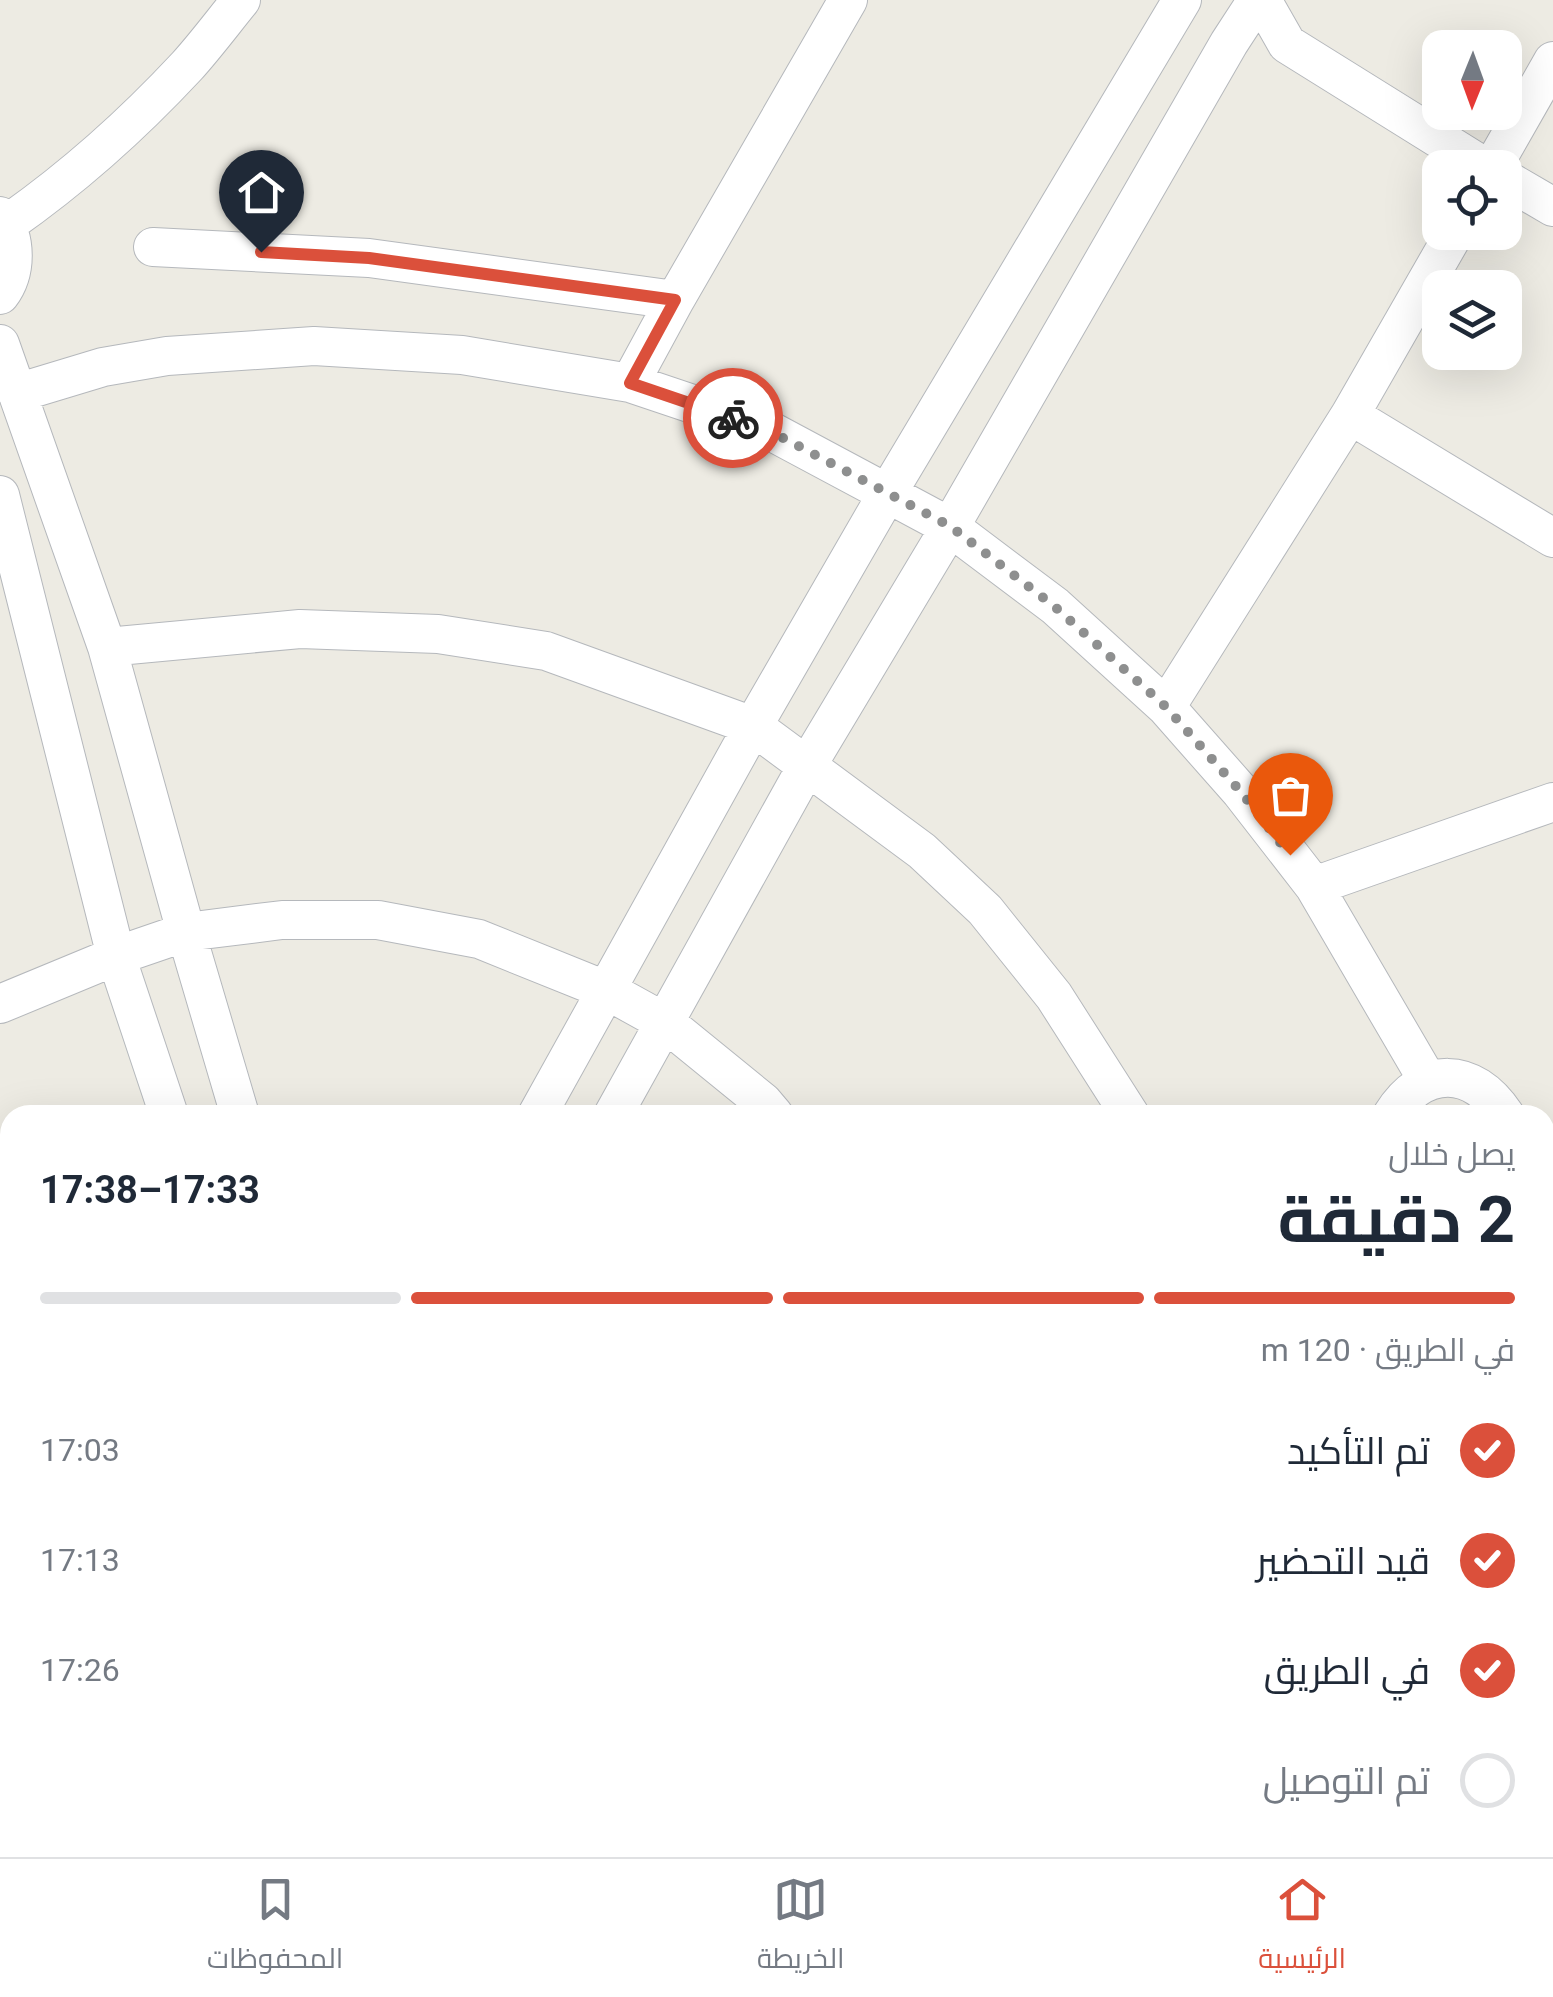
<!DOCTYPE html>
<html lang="ar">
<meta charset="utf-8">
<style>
:root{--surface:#fff;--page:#f6f6f7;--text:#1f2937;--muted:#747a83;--line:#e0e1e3;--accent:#db503b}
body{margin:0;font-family:Roboto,Cairo,sans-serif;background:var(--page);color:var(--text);direction:rtl;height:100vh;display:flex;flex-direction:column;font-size:38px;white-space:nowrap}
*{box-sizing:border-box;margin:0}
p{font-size:32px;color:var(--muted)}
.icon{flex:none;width:55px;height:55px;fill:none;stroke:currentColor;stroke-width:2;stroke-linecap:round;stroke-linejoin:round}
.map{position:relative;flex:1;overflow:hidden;direction:ltr}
.side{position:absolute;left:0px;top:1105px;width:1555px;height:752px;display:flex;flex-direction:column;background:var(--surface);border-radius:30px 30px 0 0;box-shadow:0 10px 40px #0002;direction:rtl}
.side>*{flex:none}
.needle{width:65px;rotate:181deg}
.controls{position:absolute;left:1422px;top:30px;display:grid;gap:20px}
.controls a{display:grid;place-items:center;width:100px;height:100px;border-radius:20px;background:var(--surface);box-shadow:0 10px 40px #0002;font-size:50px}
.pin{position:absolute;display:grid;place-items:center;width:85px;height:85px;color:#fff;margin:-102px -42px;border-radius:50% 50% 50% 0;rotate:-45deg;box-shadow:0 0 10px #0007}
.pin .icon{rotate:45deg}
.courier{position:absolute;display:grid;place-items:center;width:100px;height:100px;margin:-50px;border:8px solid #db503b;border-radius:50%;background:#fff;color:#222;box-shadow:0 2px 12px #0007}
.headline em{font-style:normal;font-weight:700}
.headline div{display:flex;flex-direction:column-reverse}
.headline{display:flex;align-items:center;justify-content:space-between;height:170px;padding:0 40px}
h1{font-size:65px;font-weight:700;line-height:75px}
.bar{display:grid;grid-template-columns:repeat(4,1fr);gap:15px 10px;align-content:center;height:120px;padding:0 40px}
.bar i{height:12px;border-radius:8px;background:var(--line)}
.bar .active{background:var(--accent)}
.bar p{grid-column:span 4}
ol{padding:0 40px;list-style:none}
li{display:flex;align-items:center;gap:30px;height:110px}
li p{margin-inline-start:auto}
li .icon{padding:10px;border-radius:50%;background:var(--accent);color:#fff;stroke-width:4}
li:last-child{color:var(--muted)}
li i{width:55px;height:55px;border:5px solid var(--line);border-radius:50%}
.tab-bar{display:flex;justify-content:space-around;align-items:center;height:140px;border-top:2px solid var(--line);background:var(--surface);font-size:28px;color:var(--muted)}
.tab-bar a{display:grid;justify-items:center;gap:5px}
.tab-bar .active{color:var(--accent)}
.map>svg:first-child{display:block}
</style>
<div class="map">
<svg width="1553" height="1857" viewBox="0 0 1553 1857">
<rect width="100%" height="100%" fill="#edebe3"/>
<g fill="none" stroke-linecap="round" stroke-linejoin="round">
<defs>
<path id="minor" d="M 1262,0 L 1287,44 L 1486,168
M 1492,168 L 1553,61
M 1505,179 L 1553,207
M 0,216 C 17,238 17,273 0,295
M 7,224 C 70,180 134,123 187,66 C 206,45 223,22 241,0
M 153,247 L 369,258 L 675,300
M 0,344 L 107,647 L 186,932 L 240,1115
M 630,383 L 675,300 L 848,0
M 17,393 L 103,367 L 167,356 L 314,346 L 462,355 L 630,383 L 767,429 L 950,527 L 1055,606 L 1166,707 L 1241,792 L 1314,886 L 1428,1081
M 1350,415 L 1553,538
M 0,495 L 116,956 L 169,1115
M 107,647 L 300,629 L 438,634 L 546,651 L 753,726 L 922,851 L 985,910 L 1054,996 L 1130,1115
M 1166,707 L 1350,415 L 1455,232
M 1314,886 L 1553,802
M 0,1004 L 116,956 L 186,932 L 282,920 L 378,920 L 479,939 L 608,991 L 666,1023 L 763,1102 L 774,1115
M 537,1115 L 753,726 L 887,494 L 1182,0
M 613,1115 L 808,764 L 950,527 L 1229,43 L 1257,0
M 1392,1115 C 1423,1065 1473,1066 1505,1115
M 0,1317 L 10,1314
M 1545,1407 L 1553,1404
M 0,1588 L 10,1584
M 1545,1593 L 1553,1595
M 0,1656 L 10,1652
M 388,1848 L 391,1857
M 464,1848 L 467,1857
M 810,1848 L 827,1857
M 953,1848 L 969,1857
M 1494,1848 L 1528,1857
M 102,1857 L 107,1848
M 176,1857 L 182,1848
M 1170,1857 L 1174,1848"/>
</defs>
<use href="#minor" stroke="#b5b8bc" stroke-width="40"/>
<use href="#minor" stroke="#fff" stroke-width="38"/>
</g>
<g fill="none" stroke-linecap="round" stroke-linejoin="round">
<path stroke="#8e8f8f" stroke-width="10" stroke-dasharray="0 18" d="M 733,418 L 768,430 L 950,526 L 1054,606 L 1166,707 L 1241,792 L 1290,855"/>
<path stroke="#db503b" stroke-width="12" d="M 261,252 L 369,258 L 675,300 L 630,383 L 733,418"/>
</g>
</svg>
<div class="controls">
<a><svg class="needle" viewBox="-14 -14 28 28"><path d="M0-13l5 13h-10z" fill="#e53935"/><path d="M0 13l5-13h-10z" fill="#747a83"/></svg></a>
<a><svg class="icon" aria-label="locate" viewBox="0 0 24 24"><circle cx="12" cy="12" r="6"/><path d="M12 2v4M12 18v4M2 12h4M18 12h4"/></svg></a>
<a><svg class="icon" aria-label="layers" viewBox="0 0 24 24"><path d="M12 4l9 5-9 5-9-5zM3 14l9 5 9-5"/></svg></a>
</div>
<div class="pin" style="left:1290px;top:855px;background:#ea580c"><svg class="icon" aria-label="bag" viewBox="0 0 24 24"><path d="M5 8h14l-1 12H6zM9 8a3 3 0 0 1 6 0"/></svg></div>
<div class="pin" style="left:261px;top:252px;background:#1f2937"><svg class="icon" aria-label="home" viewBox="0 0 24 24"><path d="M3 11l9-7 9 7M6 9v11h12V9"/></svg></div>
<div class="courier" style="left:733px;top:418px"><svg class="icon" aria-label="bike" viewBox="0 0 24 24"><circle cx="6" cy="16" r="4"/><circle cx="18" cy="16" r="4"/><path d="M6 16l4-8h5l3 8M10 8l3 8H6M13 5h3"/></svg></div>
<section class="side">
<div class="headline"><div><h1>2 دقيقة</h1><p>يصل خلال</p></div><em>17:33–17:38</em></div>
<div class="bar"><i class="active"></i><i class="active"></i><i class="active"></i><i></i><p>في الطريق · 120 m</p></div>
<ol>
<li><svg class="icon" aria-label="check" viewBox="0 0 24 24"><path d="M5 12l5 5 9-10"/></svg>تم التأكيد<p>17:03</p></li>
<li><svg class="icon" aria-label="check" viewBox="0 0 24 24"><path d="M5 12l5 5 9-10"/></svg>قيد التحضير<p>17:13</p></li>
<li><svg class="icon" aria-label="check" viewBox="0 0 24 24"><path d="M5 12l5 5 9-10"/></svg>في الطريق<p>17:26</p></li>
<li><i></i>تم التوصيل</li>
</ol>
</section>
</div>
<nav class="tab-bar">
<a class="active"><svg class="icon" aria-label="home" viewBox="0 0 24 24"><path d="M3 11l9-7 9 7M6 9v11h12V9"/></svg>الرئيسية</a>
<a><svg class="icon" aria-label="map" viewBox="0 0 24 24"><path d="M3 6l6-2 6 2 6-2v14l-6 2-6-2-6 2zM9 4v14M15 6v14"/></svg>الخريطة</a>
<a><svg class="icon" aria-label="saved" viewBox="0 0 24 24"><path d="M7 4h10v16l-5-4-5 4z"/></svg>المحفوظات</a>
</nav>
